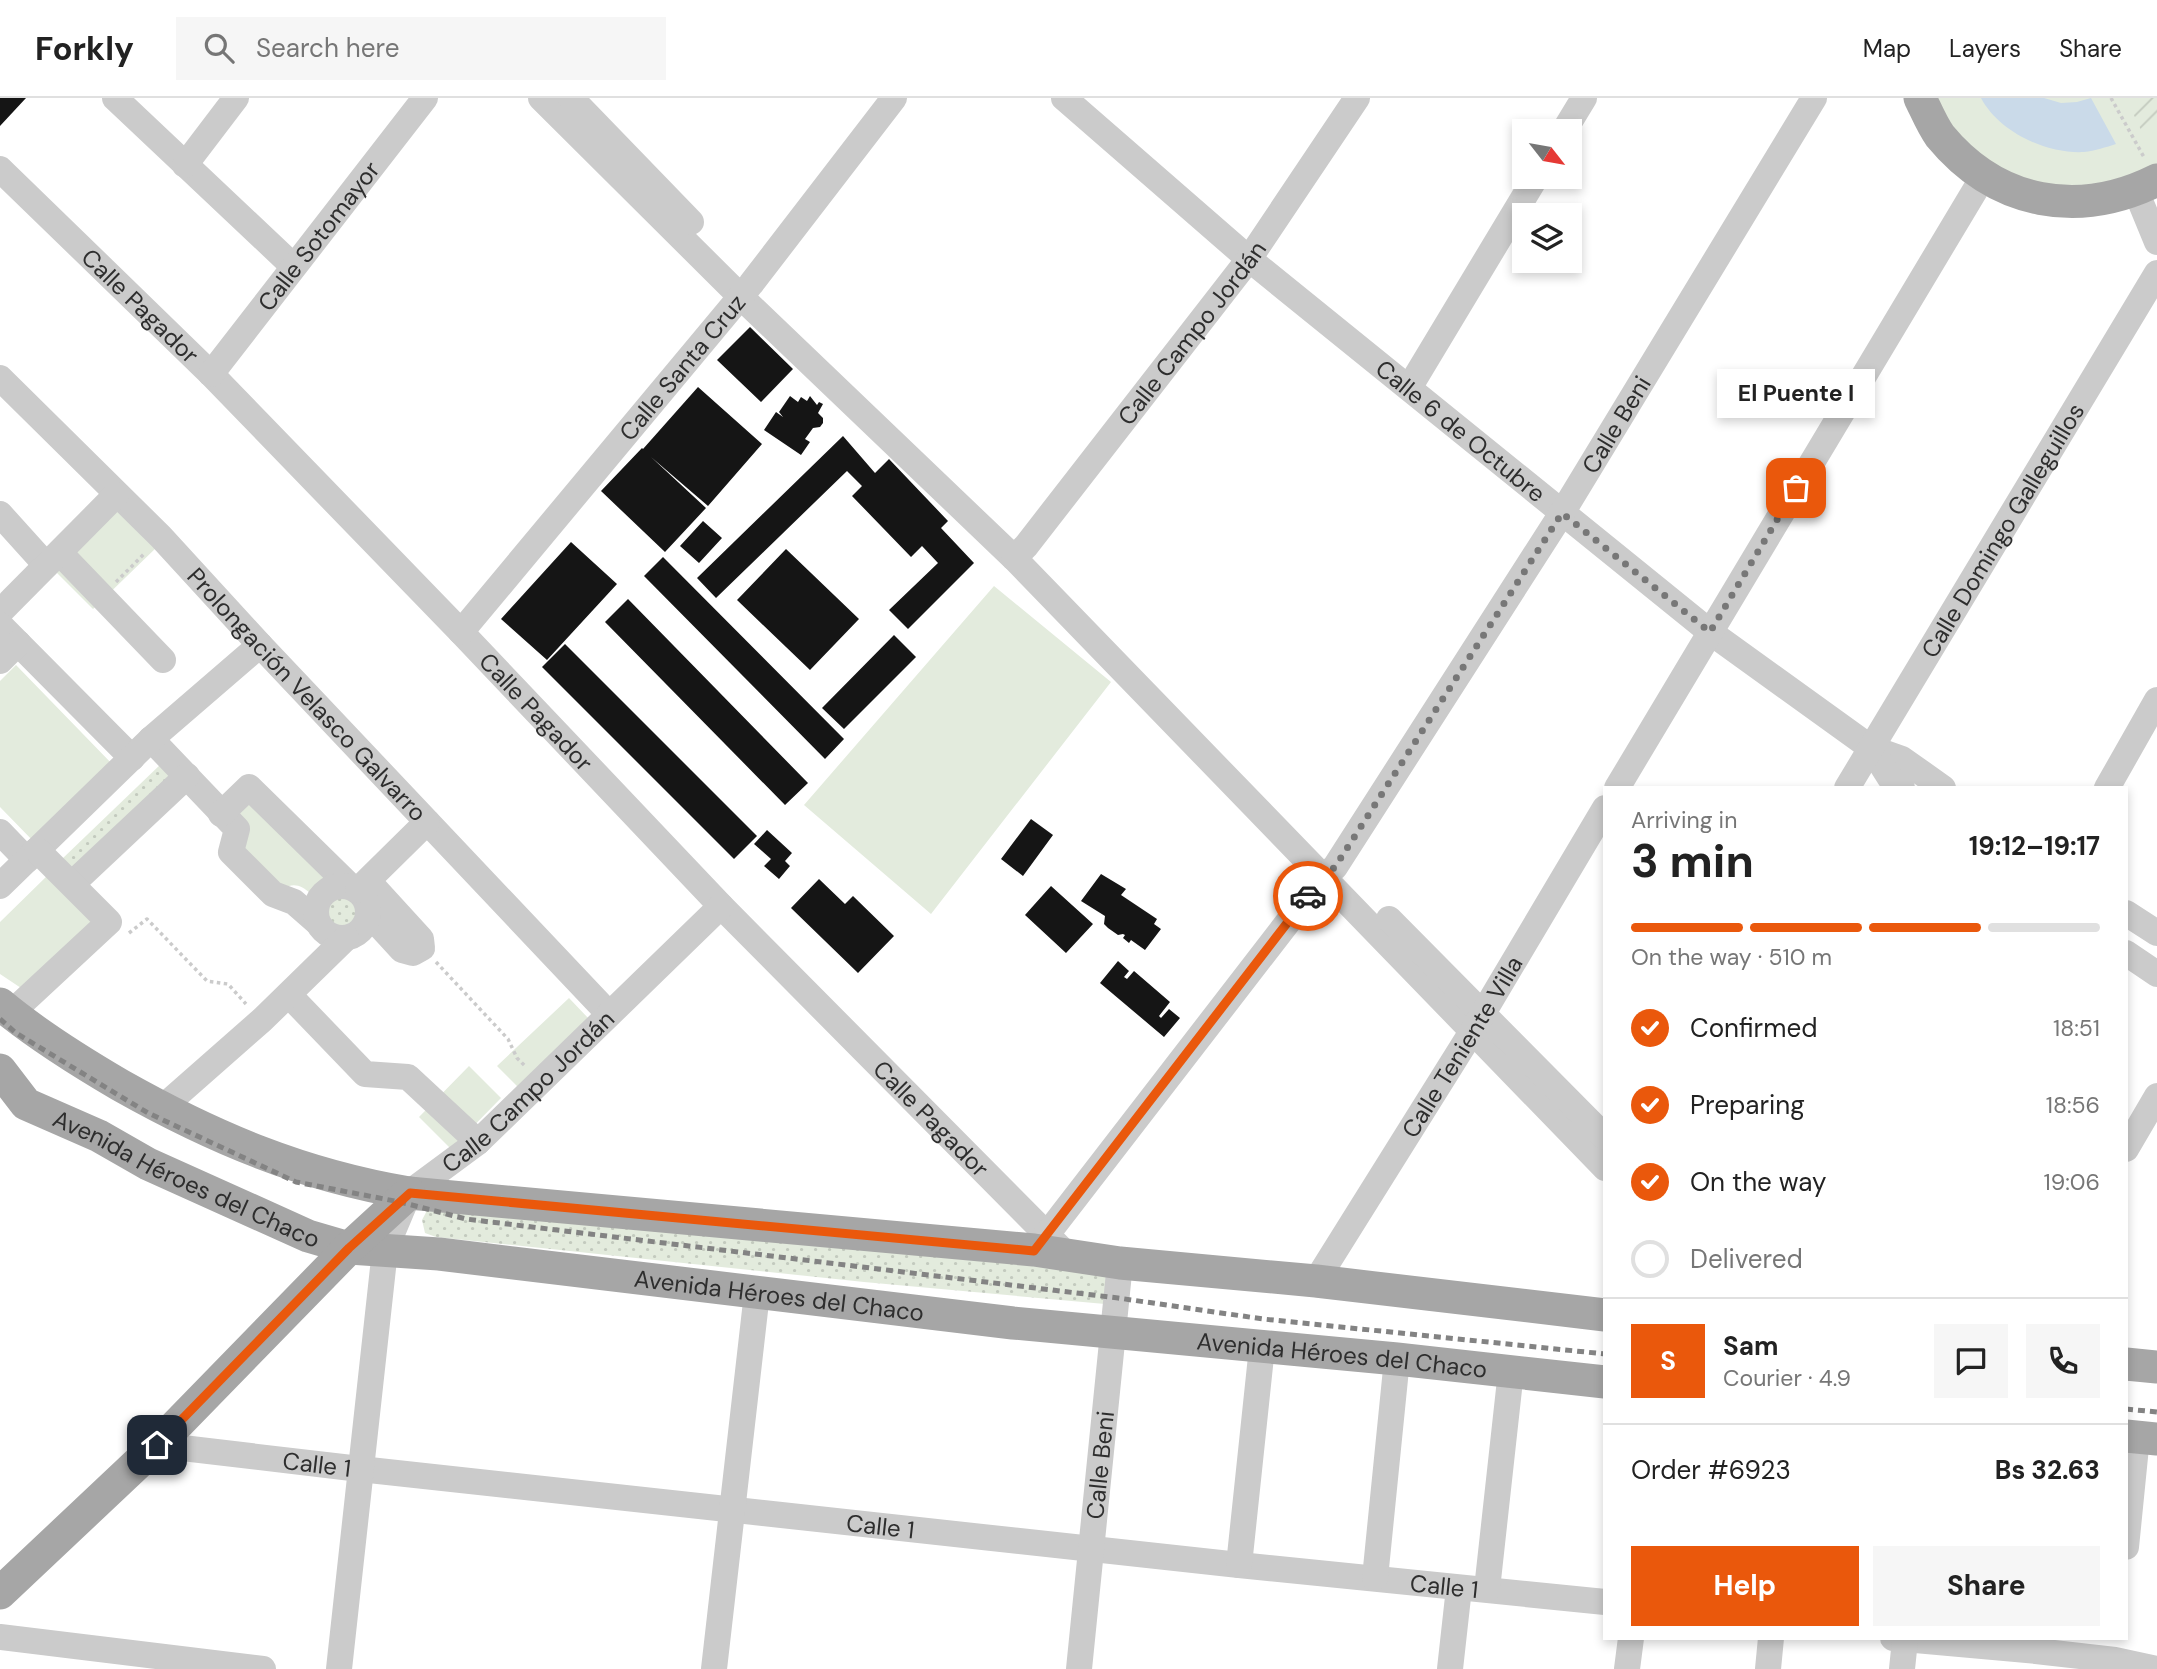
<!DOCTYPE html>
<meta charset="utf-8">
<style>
:root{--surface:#fff;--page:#f6f6f6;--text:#222;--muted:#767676;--line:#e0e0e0;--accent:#ea580c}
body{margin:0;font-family:"DM Sans",sans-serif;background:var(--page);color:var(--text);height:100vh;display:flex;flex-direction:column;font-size:26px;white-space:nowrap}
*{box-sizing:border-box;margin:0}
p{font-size:23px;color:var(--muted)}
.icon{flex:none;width:38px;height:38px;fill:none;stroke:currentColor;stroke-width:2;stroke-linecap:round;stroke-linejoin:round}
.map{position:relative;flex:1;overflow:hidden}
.panel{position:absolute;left:1603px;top:688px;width:525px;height:854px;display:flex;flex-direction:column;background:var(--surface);border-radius:0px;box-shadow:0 4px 10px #0003}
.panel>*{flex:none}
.needle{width:46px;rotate:121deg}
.tools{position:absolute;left:1512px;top:21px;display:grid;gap:14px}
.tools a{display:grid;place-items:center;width:70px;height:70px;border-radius:0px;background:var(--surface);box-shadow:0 4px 10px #0003;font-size:35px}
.pin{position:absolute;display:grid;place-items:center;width:60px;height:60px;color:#fff;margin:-30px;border-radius:14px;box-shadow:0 4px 10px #0006}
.courier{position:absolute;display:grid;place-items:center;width:70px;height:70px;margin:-35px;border:5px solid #ea580c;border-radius:50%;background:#fff;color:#222;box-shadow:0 2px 9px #0007}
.bubble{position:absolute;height:49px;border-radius:0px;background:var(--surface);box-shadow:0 4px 10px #0003;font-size:23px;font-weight:700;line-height:49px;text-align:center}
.summary em{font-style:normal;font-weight:700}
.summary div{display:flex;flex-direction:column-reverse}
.summary{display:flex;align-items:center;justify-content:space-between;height:119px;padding:0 28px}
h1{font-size:46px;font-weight:700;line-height:52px}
.bar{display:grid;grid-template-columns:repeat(4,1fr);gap:10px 7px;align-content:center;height:84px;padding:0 28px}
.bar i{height:9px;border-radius:5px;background:var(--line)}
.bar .selected{background:var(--accent)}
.bar p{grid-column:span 4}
.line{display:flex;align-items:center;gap:18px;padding:0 28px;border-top:2px solid var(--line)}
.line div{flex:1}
.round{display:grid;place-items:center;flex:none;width:74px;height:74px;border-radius:0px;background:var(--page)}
ol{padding:0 28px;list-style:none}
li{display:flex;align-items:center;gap:21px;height:77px}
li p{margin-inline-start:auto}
li .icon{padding:7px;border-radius:50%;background:var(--accent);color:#fff;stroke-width:4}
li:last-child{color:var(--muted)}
li i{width:38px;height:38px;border:4px solid var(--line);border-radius:50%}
.action{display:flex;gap:14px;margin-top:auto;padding:14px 28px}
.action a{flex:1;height:80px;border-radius:0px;background:var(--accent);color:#fff;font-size:28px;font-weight:700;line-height:80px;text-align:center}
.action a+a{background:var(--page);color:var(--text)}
header{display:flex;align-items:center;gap:42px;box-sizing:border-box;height:98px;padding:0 35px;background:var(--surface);border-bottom:2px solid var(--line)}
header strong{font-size:33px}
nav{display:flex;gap:38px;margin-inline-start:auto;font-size:24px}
.search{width:490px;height:63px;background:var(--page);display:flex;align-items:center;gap:18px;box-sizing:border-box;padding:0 24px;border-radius:0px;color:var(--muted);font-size:26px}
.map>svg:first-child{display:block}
</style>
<header>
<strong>Forkly</strong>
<div class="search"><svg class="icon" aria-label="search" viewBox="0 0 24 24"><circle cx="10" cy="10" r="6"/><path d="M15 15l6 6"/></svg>Search here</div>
<nav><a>Map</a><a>Layers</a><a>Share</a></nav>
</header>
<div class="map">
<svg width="2157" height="1571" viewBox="0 0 2157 1571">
<defs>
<pattern id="grass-dots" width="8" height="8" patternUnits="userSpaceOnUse" patternTransform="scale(1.75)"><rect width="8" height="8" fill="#e3ebdd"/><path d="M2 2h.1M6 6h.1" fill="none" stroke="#c3cabe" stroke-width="1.8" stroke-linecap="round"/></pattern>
<pattern id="garden-furrows" width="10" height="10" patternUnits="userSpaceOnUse" patternTransform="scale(1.75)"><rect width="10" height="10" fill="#e3ebdd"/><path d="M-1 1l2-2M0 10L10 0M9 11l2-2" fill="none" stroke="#c3cabe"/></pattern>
</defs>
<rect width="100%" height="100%" fill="#fff"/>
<path fill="url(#grass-dots)" d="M 162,665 L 172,676 L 72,771 L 62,761 Z
M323 814a18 18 0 1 1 36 0a18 18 0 1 1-36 0Z
M 431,1105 L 1112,1176 L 1105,1206 L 864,1184 L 436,1139 L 425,1135 L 422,1122 Z"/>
<path fill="#e3ebdd" d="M 1930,0 L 2157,0 L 2157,71 L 2080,98 L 1983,70 Z
M 119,411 L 158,448 L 93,511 L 55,473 Z
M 994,488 L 1111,584 L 931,816 L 804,707 Z
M 16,567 L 115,669 L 36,746 L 0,709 L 0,583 Z
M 254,704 L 333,782 L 324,785 L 312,796 C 300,787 295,784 281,791 L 243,756 L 232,716 Z
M 49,776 L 96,827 L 27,894 L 0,876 L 0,824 Z
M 569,900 L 589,921 L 518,989 L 497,968 Z
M 469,968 L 501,1000 L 451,1051 L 419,1019 Z"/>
<path fill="url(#garden-furrows)" d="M 2139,0 L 2157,0 L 2157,22 L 2142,34 L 2131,11 Z"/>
<path fill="#cadae9" d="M 1981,0 L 2044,0 L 2061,5 L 2077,4 L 2091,0 L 2116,46 C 2106,49 2095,53 2084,54 C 2046,56 1999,34 1981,0 Z"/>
<path fill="#151515" d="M 0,0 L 26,0 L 0,28 Z
M 750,229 L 793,271 L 761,304 L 717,262 Z
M 698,289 L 762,346 L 708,408 L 651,359 L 706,410 L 665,454 L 601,393 L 642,350 L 643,351 Z
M 790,298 L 798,304 L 801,299 L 807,303 L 810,298 L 817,307 L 819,304 L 823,306 L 818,315 L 823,320 L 823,325 L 820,329 L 813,330 L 805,341 L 810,344 L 801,357 L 764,332 L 776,314 L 783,319 L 779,314 Z
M 843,338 L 875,375 L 889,361 L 948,423 L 941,430 L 974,465 L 908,531 L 889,512 L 938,465 L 922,448 L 911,459 L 852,398 L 862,388 L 847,373 L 716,500 L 697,480 Z
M 703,423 L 722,440 L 699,465 L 680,448 Z
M 571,444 L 617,486 L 547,562 L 501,521 Z
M 786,451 L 859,521 L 810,572 L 737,502 Z
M 663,459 L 844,641 L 825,661 L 644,478 Z
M 628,501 L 808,685 L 785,707 L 605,524 Z
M 894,537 L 916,559 L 844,631 L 822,610 Z
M 565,546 L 757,738 L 734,761 L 542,569 Z
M 1031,721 L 1053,737 L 1023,778 L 1001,761 Z
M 767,732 L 792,755 L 785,763 L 790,768 L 779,781 L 764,768 L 771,761 L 754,746 Z
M 1101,776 L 1126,791 L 1121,797 L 1157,821 L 1154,826 L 1161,831 L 1145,852 L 1131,842 L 1129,845 L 1123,840 L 1125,837 L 1123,836 L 1118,837 L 1108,830 L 1104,826 L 1105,818 L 1081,803 Z
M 819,781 L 845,806 L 853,798 L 894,838 L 858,875 L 791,810 Z
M 1051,788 L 1093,826 L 1066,855 L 1025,817 Z
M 1118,863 L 1129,873 L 1124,879 L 1127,881 L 1134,873 L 1170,904 L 1159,918 L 1161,920 L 1169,911 L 1180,920 L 1164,939 L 1100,885 Z"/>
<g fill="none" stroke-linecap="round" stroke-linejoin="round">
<path stroke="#cbcbcb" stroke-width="3.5" stroke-dasharray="3.5 3.5" stroke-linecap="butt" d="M 2111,0 L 2145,61
M 116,484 L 145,455
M 129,835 L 147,821 L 207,883 L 228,886 L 246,906
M 436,864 L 508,941 L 517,960 L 526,969"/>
<g stroke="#cbcbcb" stroke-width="26">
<path d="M 115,0 L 293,168"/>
<path d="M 541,0 L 740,198 L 1014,460 L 1605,1070"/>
<path d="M 571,0 L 691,124"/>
<path id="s1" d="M 1064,0 L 1249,161 L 1710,534 L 1871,650 L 1902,661 L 1943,690"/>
<path d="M 1564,33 L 1584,0"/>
<path d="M 185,67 L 236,0"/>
<path id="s2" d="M 0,71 L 211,276 L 461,534 L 721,808 L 1069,1159"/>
<path d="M 2136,93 L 2157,144"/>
<path id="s3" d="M 211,276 L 425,0"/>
<path id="s4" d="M 0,280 L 161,439 L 260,547 L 609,916"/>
<path d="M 1409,290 L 1536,79"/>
<path d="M 0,416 L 46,467"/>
<path d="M 60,455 L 163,562"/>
<path id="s5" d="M 1014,460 L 1026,448 L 1249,161 L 1357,0"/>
<path d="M 0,514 L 116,397"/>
<path d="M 0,527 L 132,660"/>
<path id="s6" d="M 461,534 L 751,186 L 894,0"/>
<path d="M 0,563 L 18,545"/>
<path d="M 151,641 L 237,731 L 231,754 L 273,796 L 294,804 L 318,825"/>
<path d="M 1871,650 L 1890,680 L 1902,690"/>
<path d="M 1617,690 L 1983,79"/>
<path id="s7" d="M 1847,690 L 2157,175"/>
<path d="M 2107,690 L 2157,602"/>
<path d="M 221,716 L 249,689 L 350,788"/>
<path d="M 0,734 L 27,762"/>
<path d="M 368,783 L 421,841 L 422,850 L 413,855 L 402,852 L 368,815"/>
<path d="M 72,786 L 187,678"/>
<circle cx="342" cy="814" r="26"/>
<path d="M 0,788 L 151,641 L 260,547"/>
<path d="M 358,792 L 427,724"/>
<path d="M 2126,815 L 2157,835"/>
<path d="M 1389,821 L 1605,1039"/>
<path d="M 2126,855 L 2157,876"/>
<path d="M 289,897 L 365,976 L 408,979 L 478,1044"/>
<path d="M 11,915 L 109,824 L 37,752"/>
<path d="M 162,1010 L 262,922 L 346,840"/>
<path d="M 2126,1051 L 2157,998"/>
<path id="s8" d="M 1038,1148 L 1322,780 L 1335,769 L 1562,415 L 1814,0"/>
<path id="s9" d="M 1316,1183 L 1473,932 L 1605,710"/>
<path id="s10" d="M 157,1347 L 360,1371 L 1239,1467 L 1605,1504"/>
<path d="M 2126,1449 L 2137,1339"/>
<path d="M 1239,1467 L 1262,1249"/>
<path d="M 1375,1480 L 1397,1261"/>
<path d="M 1487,1491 L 1511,1273"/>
<path d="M 0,1539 L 263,1571"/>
<path d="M 1893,1540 L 2036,1553 L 2115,1562 L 2157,1571"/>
<path id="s11" d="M 339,1571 L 385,1152 L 409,1095 L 478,1044 L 721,808"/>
<path d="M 714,1571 L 757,1195"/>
<path id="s12" d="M 1079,1571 L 1120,1165"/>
<path d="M 1450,1571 L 1459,1490"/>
<path d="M 1627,1571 L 1631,1540"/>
<path d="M 1768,1571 L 1771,1540"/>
<path d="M 1902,1571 L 1905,1542"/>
</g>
<g stroke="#a6a6a6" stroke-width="33">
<path d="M 1920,0 C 1926,12 1932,27 1940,38 C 1997,107 2079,121 2157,82"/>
<path d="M 0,906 C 37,937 79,963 120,987 C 214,1040 302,1077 409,1095 L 1034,1152 L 1120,1165 L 1316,1183 L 1605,1217"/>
<path id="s13" d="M 0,972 L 26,1006 L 99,1038 L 148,1066 L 308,1138 L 349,1150 L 439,1156 L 1013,1225 L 1397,1261 L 1605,1284"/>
<path d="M 2126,1266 L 2157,1269"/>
<path d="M 2126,1338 L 2157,1341"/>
<path d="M 0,1495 L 157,1347 L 349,1150 L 409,1095"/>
</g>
<path stroke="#838383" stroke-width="5" stroke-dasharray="7 5" stroke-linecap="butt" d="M 0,921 L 16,935 L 148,1015 L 296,1084 L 400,1104 L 466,1121 L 1118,1200 L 1263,1221 L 1605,1256
M 2126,1311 L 2157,1314"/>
</g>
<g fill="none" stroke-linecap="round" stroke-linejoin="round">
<path stroke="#777" stroke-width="7" stroke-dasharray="0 12.6" d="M 1308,798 L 1322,780 L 1335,769 L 1562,415 L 1710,534 L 1796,390"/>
<path stroke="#ea580c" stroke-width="9" d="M 157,1347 L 349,1150 L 410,1095 L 1034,1153 L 1308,798"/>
</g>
<g text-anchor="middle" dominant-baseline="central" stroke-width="7" stroke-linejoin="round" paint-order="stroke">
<g font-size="24" fill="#2e2e2e" stroke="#fff">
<text stroke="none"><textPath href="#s3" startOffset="175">Calle Sotomayor</textPath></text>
<text stroke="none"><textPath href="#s2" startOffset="196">Calle Pagador</textPath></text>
<text stroke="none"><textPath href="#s5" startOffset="287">Calle Campo Jordán</textPath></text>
<text stroke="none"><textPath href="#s6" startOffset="345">Calle Santa Cruz</textPath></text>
<text stroke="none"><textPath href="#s8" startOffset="1006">Calle Beni</textPath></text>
<text stroke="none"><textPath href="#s1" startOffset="518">Calle 6 de Octubre</textPath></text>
<text stroke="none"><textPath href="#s7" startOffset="301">Calle Domingo Galleguillos</textPath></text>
<text stroke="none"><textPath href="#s4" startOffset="441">Prolongación Velasco Galvarro</textPath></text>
<text stroke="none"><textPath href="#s2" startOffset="763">Calle Pagador</textPath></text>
<text stroke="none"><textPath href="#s9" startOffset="276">Calle Teniente Villa</textPath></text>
<text stroke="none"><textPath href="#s11" startOffset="640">Calle Campo Jordán</textPath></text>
<text stroke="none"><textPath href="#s2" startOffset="1330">Calle Pagador</textPath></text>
<text stroke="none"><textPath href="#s13" startOffset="220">Avenida Héroes del Chaco</textPath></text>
<text stroke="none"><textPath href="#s13" startOffset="830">Avenida Héroes del Chaco</textPath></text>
<text stroke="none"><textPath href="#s13" startOffset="1396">Avenida Héroes del Chaco</textPath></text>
<text stroke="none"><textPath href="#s10" startOffset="161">Calle 1</textPath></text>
<text stroke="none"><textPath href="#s12" startOffset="205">Calle Beni</textPath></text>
<text stroke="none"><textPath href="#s10" startOffset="728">Calle 1</textPath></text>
<text stroke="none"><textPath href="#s10" startOffset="1295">Calle 1</textPath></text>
</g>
</g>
</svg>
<div class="tools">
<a><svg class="needle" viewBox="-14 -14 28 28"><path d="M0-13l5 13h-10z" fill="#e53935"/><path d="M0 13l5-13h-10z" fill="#767676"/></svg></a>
<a><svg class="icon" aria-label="layers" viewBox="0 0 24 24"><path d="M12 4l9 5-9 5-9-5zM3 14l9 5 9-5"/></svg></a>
</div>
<div class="pin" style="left:1796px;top:390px;background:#ea580c"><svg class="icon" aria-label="bag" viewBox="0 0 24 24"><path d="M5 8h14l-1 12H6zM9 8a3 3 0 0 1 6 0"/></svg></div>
<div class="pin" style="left:157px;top:1347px;background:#1f2937"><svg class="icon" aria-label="home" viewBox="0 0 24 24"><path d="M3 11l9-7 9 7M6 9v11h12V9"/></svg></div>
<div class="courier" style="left:1308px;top:798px"><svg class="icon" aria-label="car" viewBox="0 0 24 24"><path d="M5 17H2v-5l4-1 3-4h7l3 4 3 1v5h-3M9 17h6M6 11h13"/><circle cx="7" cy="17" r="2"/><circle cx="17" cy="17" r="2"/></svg></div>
<div class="bubble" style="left:1717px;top:271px;width:158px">El Puente I</div>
<section class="panel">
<div class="summary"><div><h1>3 min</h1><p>Arriving in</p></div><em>19:12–19:17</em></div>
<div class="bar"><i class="selected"></i><i class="selected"></i><i class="selected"></i><i></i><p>On the way · 510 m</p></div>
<ol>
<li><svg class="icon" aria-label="check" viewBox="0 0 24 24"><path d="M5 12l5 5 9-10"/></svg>Confirmed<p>18:51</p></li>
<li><svg class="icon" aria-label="check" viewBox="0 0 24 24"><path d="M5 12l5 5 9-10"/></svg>Preparing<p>18:56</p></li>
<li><svg class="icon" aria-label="check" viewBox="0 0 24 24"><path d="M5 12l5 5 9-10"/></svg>On the way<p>19:06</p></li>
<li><i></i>Delivered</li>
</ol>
<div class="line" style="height:126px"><b class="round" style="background:var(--accent);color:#fff">S</b><div><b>Sam</b><p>Courier · 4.9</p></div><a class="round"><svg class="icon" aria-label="chat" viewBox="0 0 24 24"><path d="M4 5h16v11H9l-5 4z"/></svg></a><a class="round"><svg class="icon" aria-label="phone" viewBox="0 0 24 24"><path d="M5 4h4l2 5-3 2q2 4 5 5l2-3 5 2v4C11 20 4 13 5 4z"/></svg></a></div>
<div class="line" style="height:91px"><div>Order #6923</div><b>Bs 32.63</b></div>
<div class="action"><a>Help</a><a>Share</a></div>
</section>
</div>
